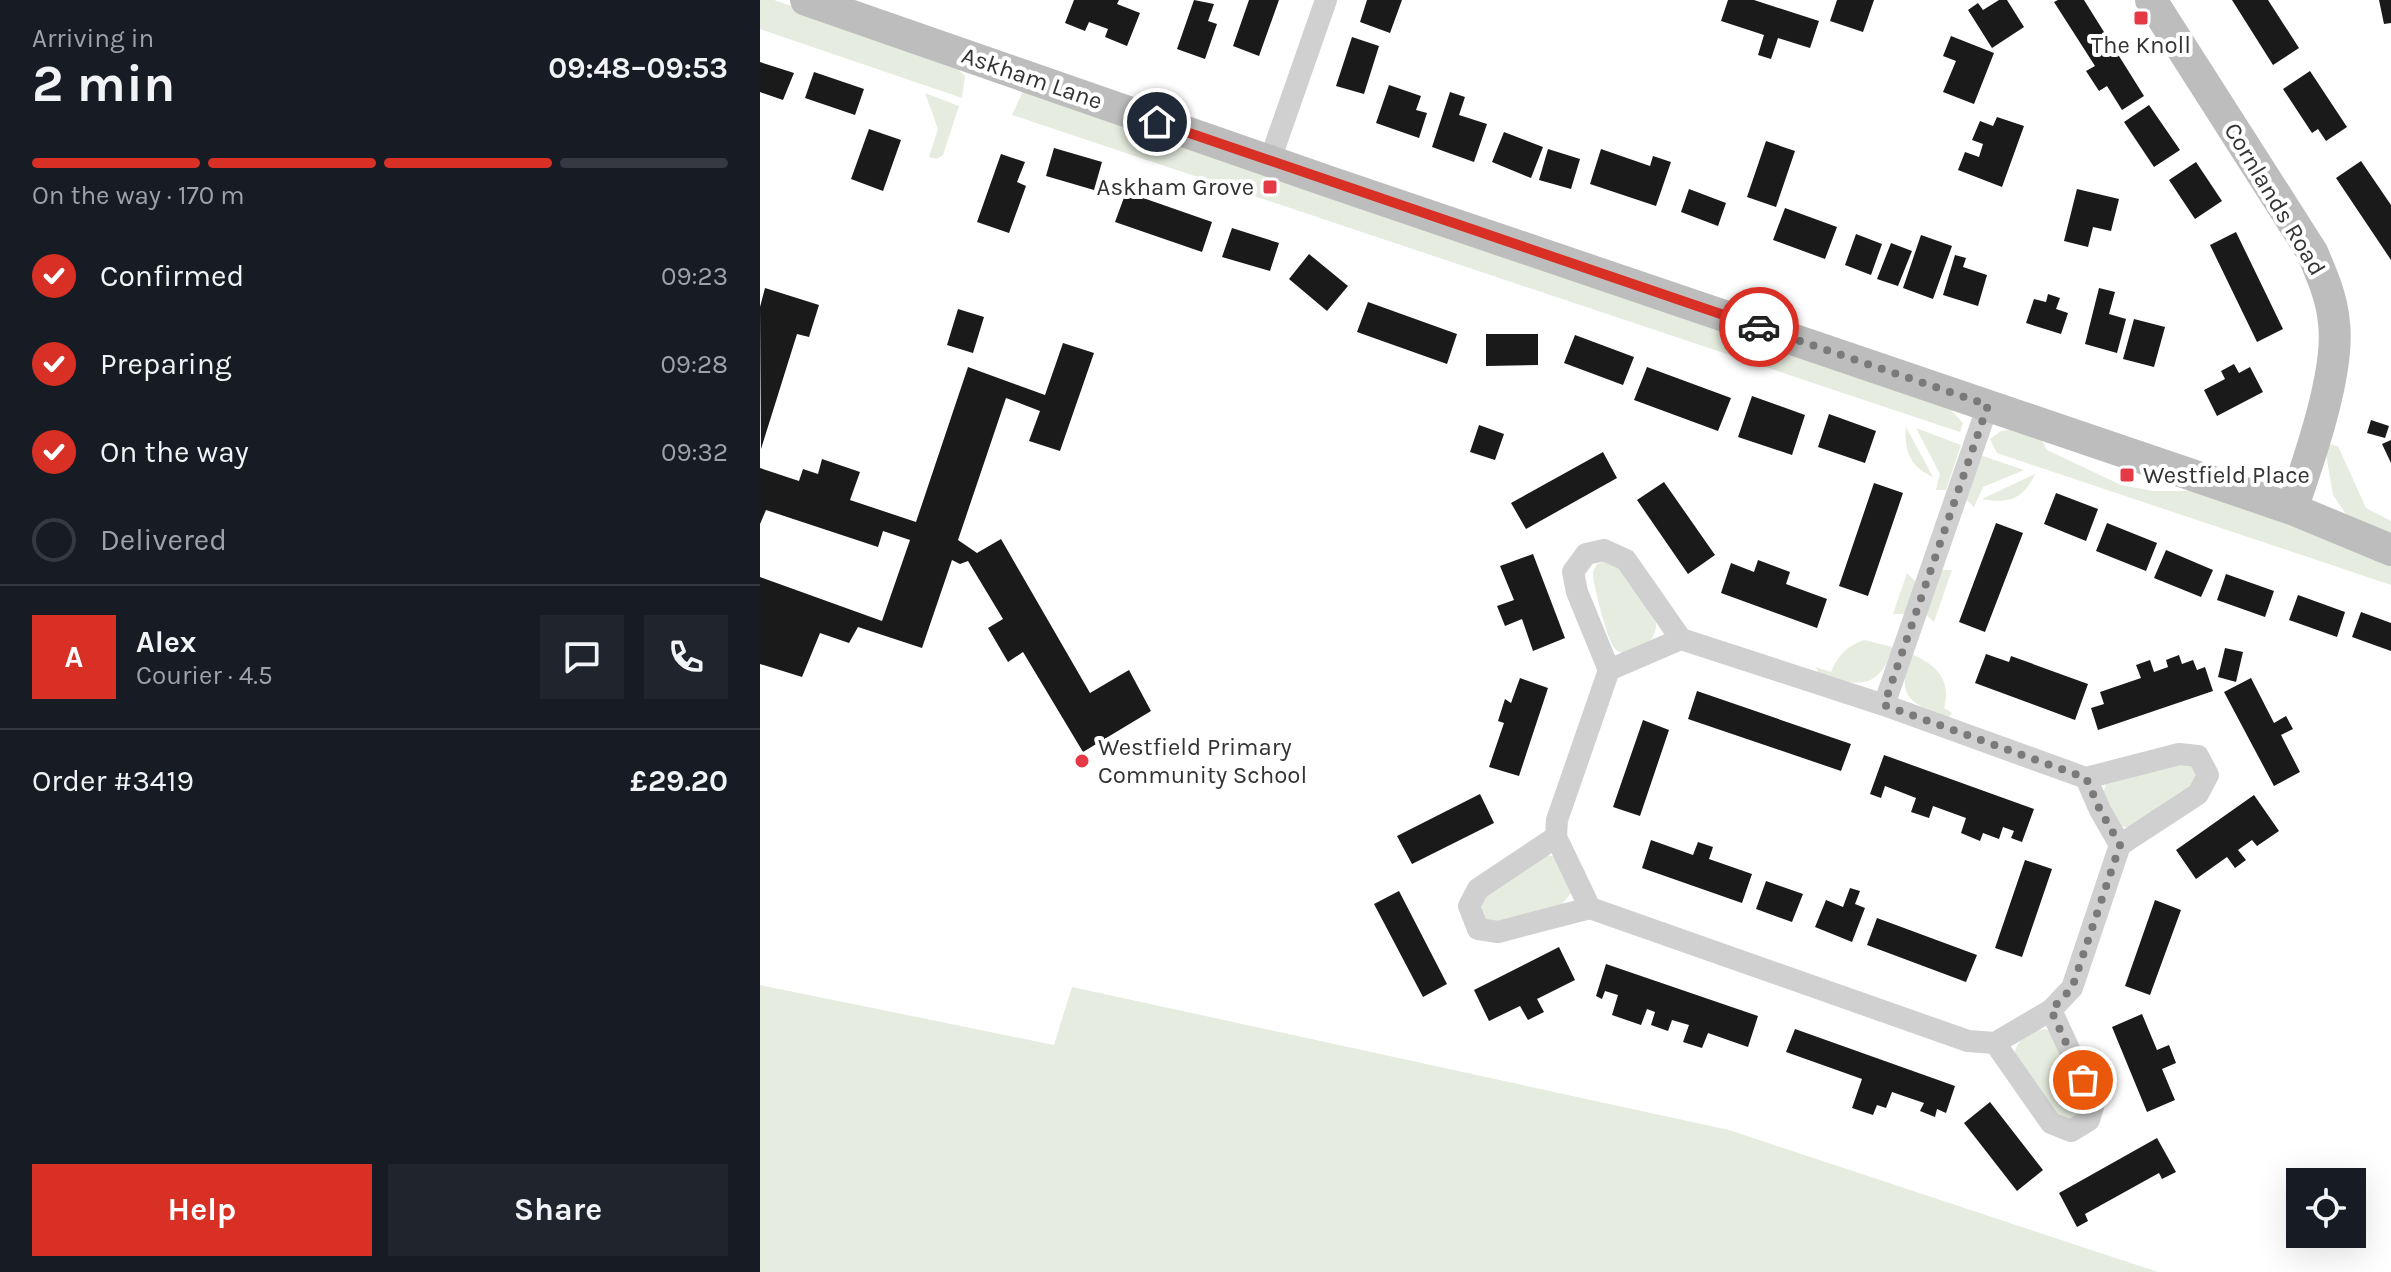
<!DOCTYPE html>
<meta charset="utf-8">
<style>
:root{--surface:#171b24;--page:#20242c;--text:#f1f3f6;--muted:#9ea1a6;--line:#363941;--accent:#d93025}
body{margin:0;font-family:Karla,sans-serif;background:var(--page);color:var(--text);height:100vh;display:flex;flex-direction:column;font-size:30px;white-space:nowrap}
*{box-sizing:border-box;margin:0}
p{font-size:26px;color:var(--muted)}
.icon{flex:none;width:44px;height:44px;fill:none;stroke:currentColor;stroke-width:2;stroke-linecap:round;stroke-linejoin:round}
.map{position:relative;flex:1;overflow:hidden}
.drawer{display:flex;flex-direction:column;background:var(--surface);width:760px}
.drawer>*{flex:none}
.controls{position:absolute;left:1526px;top:1168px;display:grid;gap:16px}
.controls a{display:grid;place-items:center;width:80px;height:80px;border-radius:0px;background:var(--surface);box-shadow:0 8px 32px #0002;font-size:40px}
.pin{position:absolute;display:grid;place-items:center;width:68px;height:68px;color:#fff;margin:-34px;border:4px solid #fff;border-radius:50%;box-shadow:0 2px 8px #0007}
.courier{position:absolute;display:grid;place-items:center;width:80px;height:80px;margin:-40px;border:6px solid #d93025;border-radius:50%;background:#fff;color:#222;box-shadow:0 2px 10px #0007}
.head em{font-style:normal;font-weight:700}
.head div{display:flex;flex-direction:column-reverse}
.head{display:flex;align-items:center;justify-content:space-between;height:136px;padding:0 32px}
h1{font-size:52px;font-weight:700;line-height:60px}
.bar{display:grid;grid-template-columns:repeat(4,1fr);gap:12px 8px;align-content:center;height:96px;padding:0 32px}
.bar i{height:10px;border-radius:6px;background:var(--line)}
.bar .on{background:var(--accent)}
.bar p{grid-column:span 4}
.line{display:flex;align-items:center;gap:20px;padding:0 32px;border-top:2px solid var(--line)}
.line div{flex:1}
.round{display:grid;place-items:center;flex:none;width:84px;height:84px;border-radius:0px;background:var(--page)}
ol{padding:0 32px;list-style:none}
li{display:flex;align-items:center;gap:24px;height:88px}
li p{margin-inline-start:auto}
li .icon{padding:8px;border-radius:50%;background:var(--accent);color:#fff;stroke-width:4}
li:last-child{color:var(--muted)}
li i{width:44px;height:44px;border:4px solid var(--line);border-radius:50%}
.primary-button{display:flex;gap:16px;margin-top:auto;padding:16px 32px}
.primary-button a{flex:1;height:92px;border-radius:0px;background:var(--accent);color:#fff;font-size:32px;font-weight:700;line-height:92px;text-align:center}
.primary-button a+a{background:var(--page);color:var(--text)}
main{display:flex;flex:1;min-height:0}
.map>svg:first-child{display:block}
</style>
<main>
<section class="drawer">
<div class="head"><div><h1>2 min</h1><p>Arriving in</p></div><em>09:48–09:53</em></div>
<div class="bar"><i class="on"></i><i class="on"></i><i class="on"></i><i></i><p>On the way · 170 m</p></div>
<ol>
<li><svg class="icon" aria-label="check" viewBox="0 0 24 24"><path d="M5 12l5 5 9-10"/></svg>Confirmed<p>09:23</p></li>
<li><svg class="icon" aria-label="check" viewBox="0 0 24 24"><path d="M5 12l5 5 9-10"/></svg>Preparing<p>09:28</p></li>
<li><svg class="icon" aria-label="check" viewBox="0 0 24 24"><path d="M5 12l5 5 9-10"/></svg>On the way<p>09:32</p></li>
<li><i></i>Delivered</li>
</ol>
<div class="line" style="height:144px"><b class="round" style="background:var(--accent);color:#fff">A</b><div><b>Alex</b><p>Courier · 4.5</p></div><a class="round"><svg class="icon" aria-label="chat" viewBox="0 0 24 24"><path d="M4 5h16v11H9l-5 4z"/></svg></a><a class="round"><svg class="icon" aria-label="phone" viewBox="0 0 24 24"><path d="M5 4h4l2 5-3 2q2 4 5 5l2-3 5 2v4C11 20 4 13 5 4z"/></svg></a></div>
<div class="line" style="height:104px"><div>Order #3419</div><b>£29.20</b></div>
<div class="primary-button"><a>Help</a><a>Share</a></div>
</section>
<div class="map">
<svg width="1631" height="1272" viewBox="0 0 1631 1272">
<rect width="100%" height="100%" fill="#fff"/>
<path fill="#e6ecdf" d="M 0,0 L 14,0 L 190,61 L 205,76 L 202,98 L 0,29 Z
M 264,89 L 1188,407 L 1203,423 L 1200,432 L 252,115 Z
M 165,93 L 199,106 L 183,155 L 177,159 L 169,157 L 178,129 Z
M 1146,427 L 1173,477 C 1150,467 1144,451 1146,427 Z
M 1156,428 L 1201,445 L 1186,490 L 1176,490 L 1180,474 Z
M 1259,428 L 1281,439 L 1287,450 L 1361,485 L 1393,491 L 1432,491 L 1481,504 L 1631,564 L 1631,585 L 1237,453 L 1230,439 L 1241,431 Z
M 1564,443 L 1578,446 L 1606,508 L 1631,521 L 1631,538 L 1586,514 L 1573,495 Z
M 1220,455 L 1264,470 L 1223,487 L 1214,507 L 1206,499 Z
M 1275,474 C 1264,499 1248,504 1222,499 Z
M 845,561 L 857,563 L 896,623 C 898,641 873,661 856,650 C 848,644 834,587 833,576 C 833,569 834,570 837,564 Z
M 1179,570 L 1192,570 L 1174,622 L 1165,614 Z
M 1147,573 L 1156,582 L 1145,614 L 1133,614 Z
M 1104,640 L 1133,647 C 1119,691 1097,687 1058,673 L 1056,667 L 1071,672 C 1078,655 1087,646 1104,640 Z
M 1151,654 C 1176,664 1192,680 1184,708 L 1192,713 L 1187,719 C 1150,702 1135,698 1151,654 Z
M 1429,762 L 1437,778 L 1434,788 L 1370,828 L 1361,826 L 1342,796 L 1347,781 Z
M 785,855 L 793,856 L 811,893 L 802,904 L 733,922 L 726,921 L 719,901 Z
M 0,985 L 294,1045 L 312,987 L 969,1130 L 1398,1272 L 0,1272 Z
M 1284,1029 L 1293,1031 L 1326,1100 L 1320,1115 L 1310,1120 L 1297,1115 L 1254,1055 C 1256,1040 1270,1031 1284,1029 Z"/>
<path fill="#1a1a1a" d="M 314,0 L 359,0 L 357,4 L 380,13 L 367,46 L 345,37 L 348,29 L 329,22 L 325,31 L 305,23 Z
M 434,0 L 454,4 L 448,21 L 457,24 L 445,59 L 417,49 Z
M 489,0 L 519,0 L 499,56 L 473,46 Z
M 607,0 L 642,0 L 630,33 L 600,22 Z
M 968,0 L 994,0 L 1059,21 L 1050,48 L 1018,38 L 1011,59 L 998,55 L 1004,35 L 961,21 Z
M 1077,0 L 1114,0 L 1103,32 L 1070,21 Z
M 1239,0 L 1247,0 L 1264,27 L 1232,48 L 1208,10 L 1218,3 L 1223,10 Z
M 1298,0 L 1324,0 L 1384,96 L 1362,110 L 1347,86 L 1339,91 L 1326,71 L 1335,66 L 1294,2 Z
M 1472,0 L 1508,0 L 1539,48 L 1513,65 Z
M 1619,0 L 1631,0 L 1631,23 L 1624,24 Z
M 1191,36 L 1234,53 L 1214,104 L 1183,92 L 1196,61 L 1183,56 Z
M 592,37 L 619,46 L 604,94 L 576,86 Z
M 0,62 L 34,73 L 23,100 L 0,92 Z
M 1550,71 L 1587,127 L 1566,141 L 1558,129 L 1552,133 L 1523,89 Z
M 54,72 L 104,89 L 95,115 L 45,98 Z
M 629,85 L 661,96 L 656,110 L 667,113 L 659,138 L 616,123 Z
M 690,92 L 705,97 L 699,115 L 727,124 L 714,162 L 672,147 Z
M 1389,105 L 1420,150 L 1394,167 L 1364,122 Z
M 1237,117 L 1264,126 L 1242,187 L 1198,170 L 1205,152 L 1219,157 L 1223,144 L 1212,140 L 1220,121 L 1233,126 Z
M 109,129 L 141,140 L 123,191 L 91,179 Z
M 744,132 L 783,147 L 771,178 L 732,162 Z
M 1006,141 L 1035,151 L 1016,207 L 987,197 Z
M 294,148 L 342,162 L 334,190 L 286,176 Z
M 788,149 L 820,159 L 811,189 L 779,180 Z
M 841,149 L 890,166 L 893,156 L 911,162 L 896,206 L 830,184 Z
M 241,154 L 265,162 L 257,182 L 266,186 L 249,233 L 217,222 Z
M 1601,161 L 1631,205 L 1631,260 L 1576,178 Z
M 1436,162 L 1462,201 L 1435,219 L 1409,180 Z
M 929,189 L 966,203 L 958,226 L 921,212 Z
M 1317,189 L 1359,199 L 1351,231 L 1333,227 L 1328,247 L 1304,241 Z
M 366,192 L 452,222 L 442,252 L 355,222 Z
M 1025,208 L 1077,227 L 1065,259 L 1013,240 Z
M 472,228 L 519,243 L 510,271 L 462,257 Z
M 1476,232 L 1523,329 L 1497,342 L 1450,245 Z
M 1096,234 L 1122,244 L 1111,275 L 1085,265 Z
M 1161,235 L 1192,246 L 1173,299 L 1143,288 Z
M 1131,243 L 1152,251 L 1138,286 L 1117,279 Z
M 549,254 L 588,286 L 567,311 L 529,279 Z
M 1195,255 L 1206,258 L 1203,267 L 1227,275 L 1218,306 L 1183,295 Z
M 5,288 L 59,305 L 49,337 L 37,334 L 1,449 L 0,307 Z
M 1339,288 L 1355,292 L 1349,314 L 1366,319 L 1357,353 L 1325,344 Z
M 1288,294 L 1300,298 L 1296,309 L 1308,313 L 1301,334 L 1266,323 L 1274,299 L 1286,302 Z
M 608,302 L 697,334 L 687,364 L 597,332 Z
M 198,309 L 224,317 L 213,353 L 187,345 Z
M 1374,319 L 1405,327 L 1394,367 L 1363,359 Z
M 726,334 L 778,334 L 778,365 L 726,366 Z
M 815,335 L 874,357 L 863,385 L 804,363 Z
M 303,343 L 334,353 L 300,451 L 269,441 L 280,411 L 246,398 L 198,540 L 217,553 L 241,539 L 330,693 L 369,670 L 391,711 L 323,752 L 263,652 L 248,662 L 228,628 L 243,619 L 208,561 L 200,564 L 192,560 L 162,648 L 98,627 L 89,643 L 60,633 L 42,677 L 0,664 L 0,577 L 122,621 L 150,540 L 123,531 L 118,547 L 6,510 L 0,524 L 0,468 L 39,481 L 43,469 L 58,474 L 62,459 L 100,472 L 90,500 L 156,522 L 208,367 L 285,395 Z
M 1474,364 L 1479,373 L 1490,367 L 1503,392 L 1457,416 L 1444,390 L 1465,379 L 1461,371 Z
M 887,367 L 971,398 L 958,431 L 874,400 Z
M 992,396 L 1045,415 L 1032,455 L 978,437 Z
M 1069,414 L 1116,431 L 1105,463 L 1058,447 Z
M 1611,420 L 1629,426 L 1625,438 L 1607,433 Z
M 719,425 L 744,434 L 735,460 L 710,452 Z
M 1631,440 L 1631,463 L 1622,444 Z
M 843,452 L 857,478 L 766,529 L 751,503 Z
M 904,482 L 955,555 L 928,574 L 877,500 Z
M 1114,483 L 1143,493 L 1108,596 L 1079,586 Z
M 1296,493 L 1338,509 L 1326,541 L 1284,524 Z
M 1236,523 L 1263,533 L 1225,632 L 1199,622 Z
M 1347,523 L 1397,543 L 1386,571 L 1336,551 Z
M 1406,550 L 1453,570 L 1441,597 L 1394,578 Z
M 773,554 L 805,638 L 773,651 L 762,619 L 745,626 L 737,606 L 754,600 L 740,566 Z
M 998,560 L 1030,572 L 1026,584 L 1067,599 L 1057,628 L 961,593 L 971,563 L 994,572 Z
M 1466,574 L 1514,591 L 1505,617 L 1457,600 Z
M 1538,595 L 1585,612 L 1577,637 L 1529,620 Z
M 1601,612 L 1631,623 L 1631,651 L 1592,637 Z
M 1465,648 L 1483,652 L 1476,682 L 1458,677 Z
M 1226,654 L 1249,662 L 1251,656 L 1328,684 L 1315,720 L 1215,683 Z
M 1419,655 L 1422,664 L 1433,660 L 1437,670 L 1445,667 L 1453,691 L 1338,730 L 1331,708 L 1344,704 L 1340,692 L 1381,678 L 1376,665 L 1390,660 L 1394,672 L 1408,667 L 1406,660 Z
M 760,678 L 788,688 L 759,776 L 729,767 L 744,723 L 738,721 L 745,699 L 751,703 Z
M 1491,678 L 1514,723 L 1526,716 L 1533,729 L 1521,735 L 1540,772 L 1514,786 L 1464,692 Z
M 937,691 L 1091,744 L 1081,771 L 928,719 Z
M 883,720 L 909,730 L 880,816 L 853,807 Z
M 1124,755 L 1274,809 L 1262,842 L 1251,838 L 1254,831 L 1243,827 L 1239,839 L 1223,833 L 1220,841 L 1201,833 L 1206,818 L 1173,806 L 1169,818 L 1151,812 L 1156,798 L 1125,786 L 1121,798 L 1110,794 Z
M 720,794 L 734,823 L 652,864 L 637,836 Z
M 1494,795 L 1519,831 L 1497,846 L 1492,840 L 1478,850 L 1486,860 L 1475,868 L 1467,857 L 1436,879 L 1416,850 Z
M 891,840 L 933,855 L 938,842 L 953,847 L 949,859 L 992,874 L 982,903 L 882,868 Z
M 1265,860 L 1292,869 L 1262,957 L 1235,948 Z
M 1006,881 L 1043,894 L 1032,922 L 996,909 Z
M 1090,888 L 1100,891 L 1095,904 L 1105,908 L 1092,942 L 1055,927 L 1066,900 L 1083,907 Z
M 639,891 L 687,984 L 663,997 L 614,904 Z
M 1395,900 L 1421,910 L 1390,995 L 1365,986 Z
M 1117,918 L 1217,955 L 1206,982 L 1107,945 Z
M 799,947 L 815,980 L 777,999 L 784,1012 L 768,1020 L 760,1006 L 729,1021 L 714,990 Z
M 846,964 L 998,1016 L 988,1047 L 948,1033 L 942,1048 L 923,1042 L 929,1025 L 912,1020 L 908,1031 L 891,1025 L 895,1012 L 887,1009 L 881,1025 L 852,1015 L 858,995 L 845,991 L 842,999 L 836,996 Z
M 1382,1014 L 1397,1050 L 1409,1045 L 1416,1063 L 1402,1069 L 1415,1100 L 1387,1112 L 1352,1027 Z
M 1035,1029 L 1195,1086 L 1186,1113 L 1177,1109 L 1175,1117 L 1160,1111 L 1164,1103 L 1132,1092 L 1126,1108 L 1117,1105 L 1113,1115 L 1092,1108 L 1102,1079 L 1026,1052 Z
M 1230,1102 L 1283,1170 L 1257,1191 L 1204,1123 Z
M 1397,1138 L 1416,1172 L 1402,1179 L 1399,1173 L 1325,1214 L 1328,1221 L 1317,1227 L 1299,1193 Z"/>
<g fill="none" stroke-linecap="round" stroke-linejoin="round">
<path stroke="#d0d0d0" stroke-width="22" d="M 510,160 L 566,0
M 921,639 L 1124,705 L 1326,778 L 1340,810 L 1360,845 L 1312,988 L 1291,1010 L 1235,1043 L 1208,1041 L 830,908 L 796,837 L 797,820 L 849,670 Z
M 849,670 L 817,592 L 813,572 L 826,554 L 844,550 L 866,560 L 921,639
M 1124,705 L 1228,405
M 1326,778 L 1419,754 L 1438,756 L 1448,775 L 1438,794 L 1360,845
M 796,837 L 718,889 L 709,906 L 718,929 L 738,932 L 830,908
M 1235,1043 L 1291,1123 L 1311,1131 L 1329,1120 L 1334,1103 L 1291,1010"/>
<path stroke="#bdbdbd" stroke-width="32" d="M 46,0 L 570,182 L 1532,509 L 1631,550
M 1391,0 L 1552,252 C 1562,275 1572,298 1574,323 C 1580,372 1549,460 1532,509"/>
</g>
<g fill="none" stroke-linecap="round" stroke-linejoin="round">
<path stroke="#7a7a7a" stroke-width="8" stroke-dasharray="0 14.4" d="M 999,327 L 1228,405 L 1124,705 L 1326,778 L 1340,810 L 1360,845 L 1312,988 L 1291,1010 L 1323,1080"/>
<path stroke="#d93025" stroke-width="10" d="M 397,122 L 999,327"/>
</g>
<g fill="#e63946" stroke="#fff" stroke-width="3">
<rect x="1373" y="10" width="16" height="16" rx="4"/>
<rect x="502" y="179" width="16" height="16" rx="4"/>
<rect x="1359" y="467" width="16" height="16" rx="4"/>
<circle cx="322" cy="761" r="8"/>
</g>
<g text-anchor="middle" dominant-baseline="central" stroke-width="8" stroke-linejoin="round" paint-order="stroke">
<g font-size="24" fill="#333" stroke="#fff" text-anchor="start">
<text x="1381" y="45" text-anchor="middle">The Knoll</text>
<text x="494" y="187" text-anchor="end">Askham Grove</text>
<text x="1383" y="475">Westfield Place</text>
<text x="338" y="747">Westfield Primary<tspan x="338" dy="28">Community School</tspan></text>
</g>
<g font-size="24" fill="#333" stroke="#fff">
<text transform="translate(272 78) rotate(19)">Askham Lane</text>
<text transform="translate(1515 199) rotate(59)">Cornlands Road</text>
</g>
</g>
</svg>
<div class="controls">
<a><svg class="icon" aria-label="locate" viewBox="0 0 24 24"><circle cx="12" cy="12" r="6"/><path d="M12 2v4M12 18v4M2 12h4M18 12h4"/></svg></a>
</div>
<div class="pin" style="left:1323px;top:1080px;background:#ea580c"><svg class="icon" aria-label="bag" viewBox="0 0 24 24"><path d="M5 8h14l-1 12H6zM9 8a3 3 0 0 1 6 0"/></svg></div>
<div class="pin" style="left:397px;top:122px;background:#1f2937"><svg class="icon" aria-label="home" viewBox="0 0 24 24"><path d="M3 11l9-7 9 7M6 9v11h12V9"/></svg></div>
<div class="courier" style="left:999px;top:327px"><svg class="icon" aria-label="car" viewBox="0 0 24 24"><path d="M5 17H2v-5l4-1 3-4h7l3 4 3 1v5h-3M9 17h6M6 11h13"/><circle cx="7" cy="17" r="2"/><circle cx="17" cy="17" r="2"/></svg></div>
</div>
</main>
